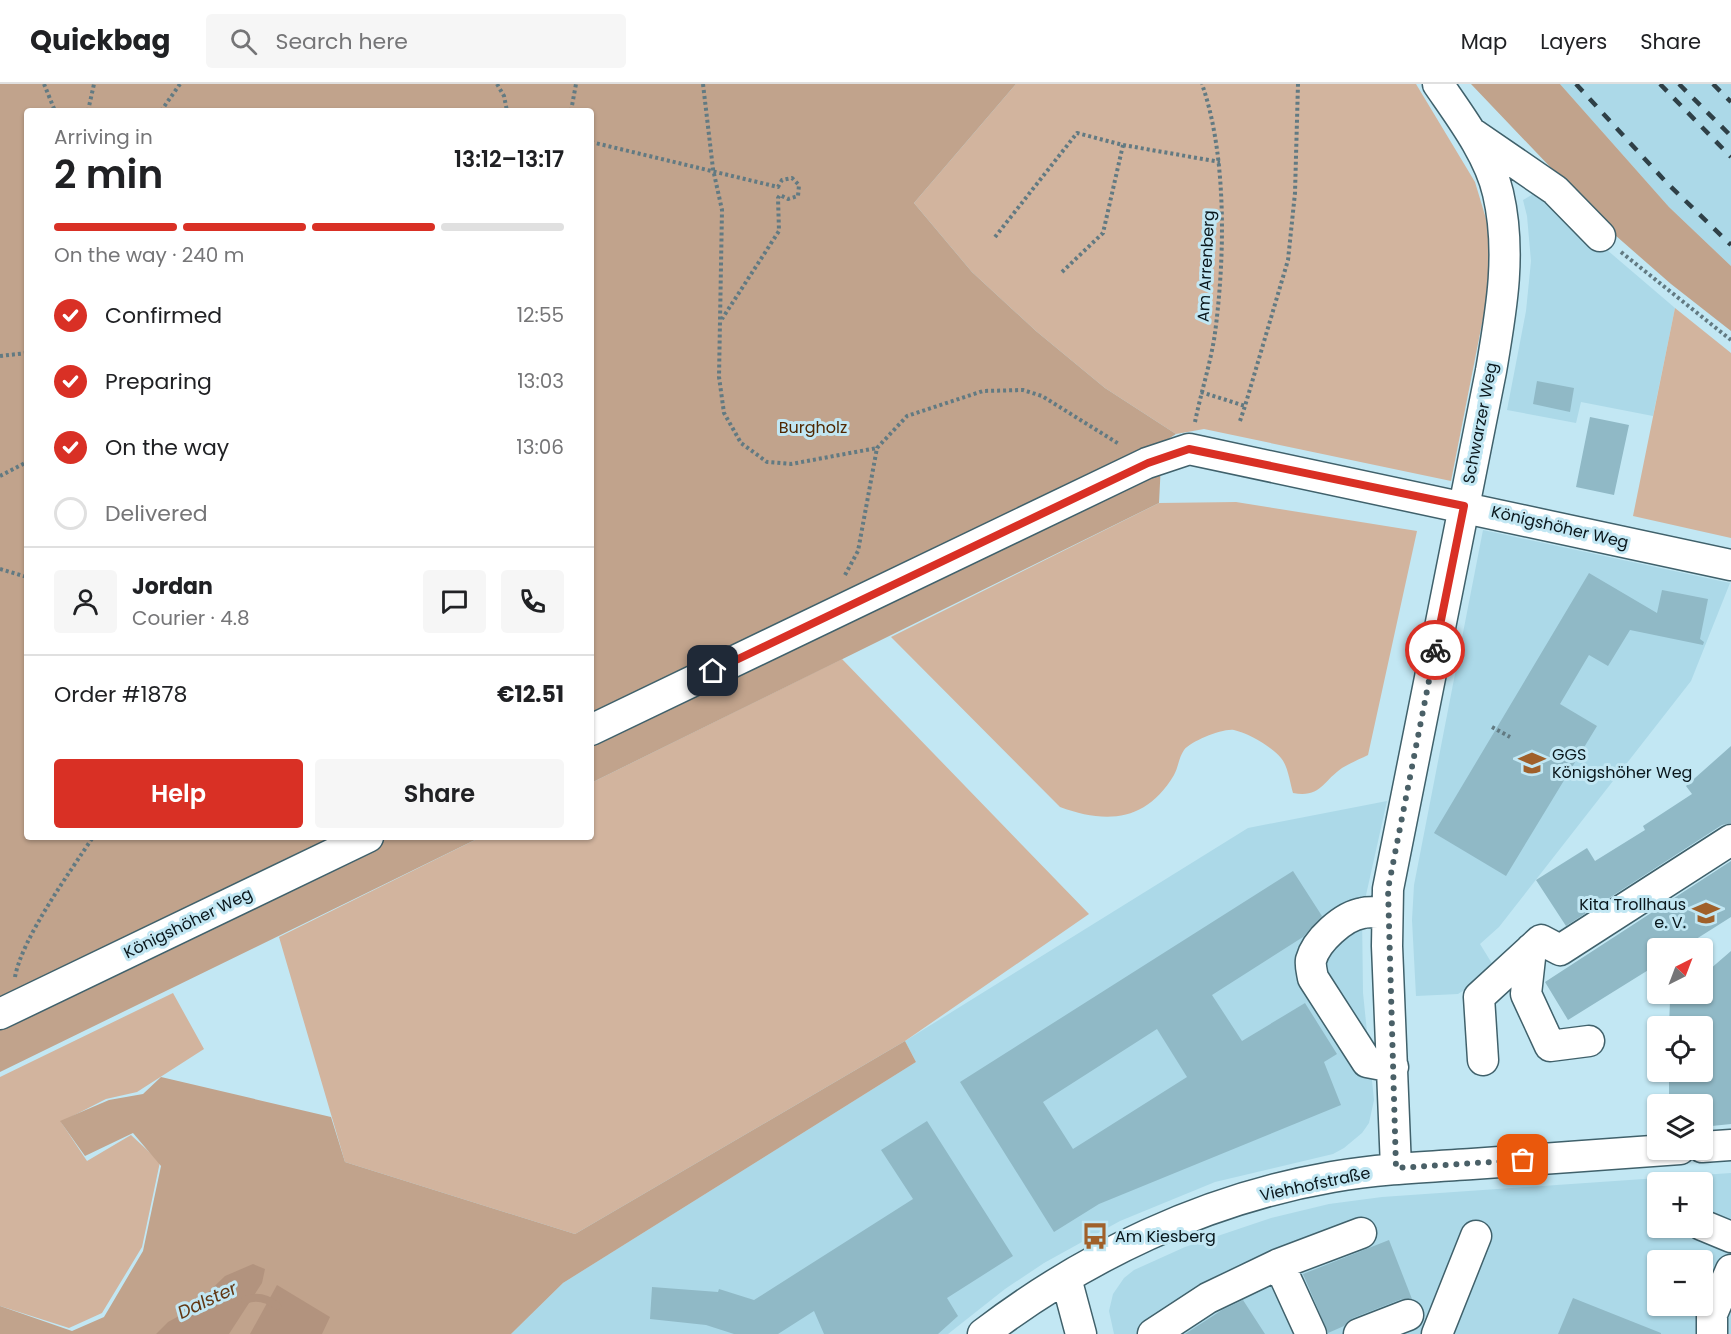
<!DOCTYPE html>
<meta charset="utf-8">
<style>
:root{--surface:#fff;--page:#f6f6f6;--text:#202124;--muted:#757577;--line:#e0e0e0;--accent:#d93025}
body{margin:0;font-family:Poppins,sans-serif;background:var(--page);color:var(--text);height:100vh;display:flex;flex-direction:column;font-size:22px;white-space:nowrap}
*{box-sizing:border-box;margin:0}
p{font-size:20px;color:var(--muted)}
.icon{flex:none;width:33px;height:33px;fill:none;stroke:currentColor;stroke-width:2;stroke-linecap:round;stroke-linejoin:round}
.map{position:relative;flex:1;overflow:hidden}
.drawer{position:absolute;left:24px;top:24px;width:570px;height:732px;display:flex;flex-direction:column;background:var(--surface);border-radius:6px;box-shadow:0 2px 4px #0004}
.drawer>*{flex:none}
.needle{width:39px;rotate:42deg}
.buttons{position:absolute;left:1647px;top:854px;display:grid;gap:12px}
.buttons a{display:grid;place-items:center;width:66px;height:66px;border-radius:6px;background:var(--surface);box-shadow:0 2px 4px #0004;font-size:30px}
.pin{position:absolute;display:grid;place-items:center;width:51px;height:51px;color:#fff;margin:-26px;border-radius:12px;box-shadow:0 3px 9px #0006}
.courier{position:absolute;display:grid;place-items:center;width:60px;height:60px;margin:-30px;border:4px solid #d93025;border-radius:50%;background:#fff;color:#222;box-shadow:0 2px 8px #0007}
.headline em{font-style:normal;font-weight:600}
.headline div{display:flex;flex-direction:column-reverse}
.headline{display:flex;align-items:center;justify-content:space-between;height:102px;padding:0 30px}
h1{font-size:39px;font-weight:600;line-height:45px}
.bar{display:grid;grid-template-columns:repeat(4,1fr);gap:9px 6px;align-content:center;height:72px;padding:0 30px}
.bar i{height:8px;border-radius:4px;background:var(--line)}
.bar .current{background:var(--accent)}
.bar p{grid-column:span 4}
.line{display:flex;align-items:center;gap:15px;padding:0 30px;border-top:2px solid var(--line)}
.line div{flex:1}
.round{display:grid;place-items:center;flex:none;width:63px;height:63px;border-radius:6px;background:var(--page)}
ol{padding:0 30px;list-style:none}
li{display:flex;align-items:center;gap:18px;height:66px}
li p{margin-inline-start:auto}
li .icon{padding:6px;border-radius:50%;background:var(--accent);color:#fff;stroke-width:4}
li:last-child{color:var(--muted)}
li i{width:33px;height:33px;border:3px solid var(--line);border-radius:50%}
.button{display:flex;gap:12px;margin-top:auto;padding:12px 30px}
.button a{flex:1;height:69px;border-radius:6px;background:var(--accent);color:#fff;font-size:24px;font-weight:600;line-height:69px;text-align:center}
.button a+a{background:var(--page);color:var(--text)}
header{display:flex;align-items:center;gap:36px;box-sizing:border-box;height:84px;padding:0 30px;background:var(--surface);border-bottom:2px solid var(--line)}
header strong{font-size:28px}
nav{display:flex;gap:33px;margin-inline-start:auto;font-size:21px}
.search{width:420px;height:54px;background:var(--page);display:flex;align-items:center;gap:15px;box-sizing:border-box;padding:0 21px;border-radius:6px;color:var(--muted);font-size:22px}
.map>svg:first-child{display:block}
</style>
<header>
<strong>Quickbag</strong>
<div class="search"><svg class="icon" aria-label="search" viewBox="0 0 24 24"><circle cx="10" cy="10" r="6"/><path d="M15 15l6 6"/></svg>Search here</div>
<nav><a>Map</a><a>Layers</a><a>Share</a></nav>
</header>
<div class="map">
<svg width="1731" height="1250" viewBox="0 0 1731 1250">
<rect width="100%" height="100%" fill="#c2e7f3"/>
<path fill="#acd9e8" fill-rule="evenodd" d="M 1560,0 L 1731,0 L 1731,182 L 1669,123 Z
M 1538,107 L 1675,224 L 1653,332 L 1581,318 L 1576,339 L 1507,326 L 1526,227 L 1531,177 L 1527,132 L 1523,116 Z
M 1483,446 L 1730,499 L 1691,597 L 1499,843 L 1480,860 L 1496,886 L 1458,910 L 1416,912 L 1412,836 L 1414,801 Z
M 1387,717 L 1362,829 L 1363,909 L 1374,1016 L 1369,1039 L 1362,1049 L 1344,1064 L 1333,1070 L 1215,1098 L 1120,1137 L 1044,1179 L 1005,1205 L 948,1250 L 511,1250 L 563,1199 L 916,978 L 905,957 L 1248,744 Z
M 1731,1089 L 1731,1250 L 1114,1250 L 1109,1227 L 1113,1210 L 1124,1194 L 1134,1186 L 1185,1163 L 1271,1134 L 1329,1120 L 1382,1113 ZM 1658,1098 L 1702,1098 L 1702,1143 L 1658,1143 ZM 1658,1176 L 1702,1176 L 1702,1221 L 1658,1221 Z"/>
<path fill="#d2b49e" d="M 1016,0 L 1416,0 L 1475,98 L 1487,138 L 1490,177 L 1486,219 L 1451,397 L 1204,345 L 1176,350 L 1105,304 L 1036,247 L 972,188 L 914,119 Z
M 1675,224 L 1731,269 L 1731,454 L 1633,432 Z
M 1236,418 L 1417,447 L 1368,671 C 1360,675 1350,679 1342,684 C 1323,697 1321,714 1293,709 C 1290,699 1288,682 1281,674 C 1272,663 1248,649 1234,646 C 1223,644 1191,657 1184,666 C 1179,673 1178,684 1174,691 C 1146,738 1106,740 1060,723 L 891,553 L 1159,419 Z
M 842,575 L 1089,830 L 905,957 L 575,1150 L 345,1078 L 279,853 L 481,753 L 591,753 L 591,699 Z
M 173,909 L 204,965 L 137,1008 L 106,1015 L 61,1038 L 87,1077 L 131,1051 L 160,1078 L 142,1163 L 102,1229 L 69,1244 L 0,1222 L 0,993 Z"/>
<path fill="#c1a38c" d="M 0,0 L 1016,0 L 914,119 L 972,188 L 1036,247 L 1105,304 L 1176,350 L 1162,359 L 1159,419 L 591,699 L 591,27 L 27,27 L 27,753 L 481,753 L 0,988 Z
M 1471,0 L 1560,0 L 1669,123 L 1731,182 L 1731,247 L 1671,200 L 1615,151 Z
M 905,957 L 916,978 L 563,1199 L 511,1250 L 0,1250 L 0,1222 L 72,1247 L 104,1233 L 143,1167 L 161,1082 L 133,1049 L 85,1072 L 60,1037 L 109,1016 L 143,1010 L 161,993 L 331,1033 L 345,1078 L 575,1150 Z"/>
<path fill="#b2937e" d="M 253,1180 L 265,1185 L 262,1199 L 229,1250 L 156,1250 L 168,1238 L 190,1226 L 225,1192 Z
M 277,1201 L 330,1233 L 322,1250 L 250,1250 Z"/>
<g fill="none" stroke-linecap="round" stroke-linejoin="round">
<path stroke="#b2937e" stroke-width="8" d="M 245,1216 C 257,1211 267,1214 277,1222"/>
</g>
<path fill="#90b9c6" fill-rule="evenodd" d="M 1537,297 L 1574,304 L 1570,328 L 1533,320 Z
M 1590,333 L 1629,341 L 1614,411 L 1576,403 Z
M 1589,489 L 1657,529 L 1662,506 L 1708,515 L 1700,555 L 1704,558 L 1703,561 L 1630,546 L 1608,582 L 1589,571 L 1560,620 L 1597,642 L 1506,792 L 1434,749 Z
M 1731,662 L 1731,739 L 1722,741 L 1566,842 L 1536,796 L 1587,764 L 1595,777 L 1645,746 L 1643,742 L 1692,710 L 1686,702 Z
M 1731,777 L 1731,833 L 1682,864 L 1658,864 L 1658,880 L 1568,936 L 1545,898 Z
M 1293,787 L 1322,832 L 1303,853 L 1212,911 L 1242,957 L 1305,919 L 1337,970 L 1324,978 L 1341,1021 L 1099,1120 L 1054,1148 L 960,998 ZM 1157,945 L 1187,993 L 1073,1065 L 1043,1018 Z
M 1731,867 L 1731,1040 L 1702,1043 L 1702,1020 L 1669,1012 L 1669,987 L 1702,987 L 1702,942 L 1669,942 L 1670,917 L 1681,918 L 1691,909 L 1702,909 L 1702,892 Z
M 927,1037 L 1013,1172 L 947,1214 L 958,1232 L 938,1250 L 824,1250 L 814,1227 L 778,1250 L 734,1250 L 706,1241 L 650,1235 L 652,1203 L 718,1208 L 719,1205 L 754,1216 L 913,1115 L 881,1066 Z
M 1389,1156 L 1412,1215 L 1402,1215 L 1353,1234 L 1344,1242 L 1328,1249 L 1303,1190 Z
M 1573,1214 L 1661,1249 L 1661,1250 L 1558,1250 Z
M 1243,1216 L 1265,1250 L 1185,1250 L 1222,1226 Z"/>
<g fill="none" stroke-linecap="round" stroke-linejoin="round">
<defs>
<path id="minor" d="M 1472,49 L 1555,106 L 1600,152
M 591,646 L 1147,379 L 1189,365 L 1731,481
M 1387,829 C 1379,829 1370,827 1363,829 C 1343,832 1316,857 1311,876 C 1310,882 1312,888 1313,894 L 1367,978 L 1393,983
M 1531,865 L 1526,910 L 1550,962 L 1589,957
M 0,930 L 368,753
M 1483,976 L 1479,913 L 1541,856 L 1560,866 L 1731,756
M 1702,1063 L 1731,1061
M 1396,1084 L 1387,862 L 1388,805 L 1491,287 C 1501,228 1512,169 1498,109 C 1489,70 1460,32 1438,0
M 1702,1141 L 1731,1153
M 1279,1180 L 1311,1250
M 1066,1194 L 1081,1250
M 983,1250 C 1085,1172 1205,1115 1332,1093 C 1379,1085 1425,1083 1472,1080 C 1541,1075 1611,1070 1680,1065
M 1153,1250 L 1208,1214 L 1279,1180 L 1361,1149
M 1359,1250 L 1408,1231
M 1437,1250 L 1476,1152
M 1712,1250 L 1712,1230 L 1731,1186"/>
</defs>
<use href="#minor" stroke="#40616b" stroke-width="33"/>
<path stroke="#627a82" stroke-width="4" stroke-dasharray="3 3" stroke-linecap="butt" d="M 44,0 L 55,27
M 497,0 L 504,12 L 507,27
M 703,0 L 713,85 L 722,126 L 719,293 L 724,329 L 741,359 L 767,378 L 791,380 L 877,364
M 88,27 L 94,0
M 161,27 L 180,0
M 571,27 L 576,0
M 591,58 L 778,103 L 782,96 L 792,94 L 799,101 L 798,112 L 788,115 L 780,111 L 778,114 L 779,147 L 722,235
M 995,153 L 1077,49 L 1123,61 L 1220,78
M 1621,168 L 1731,256
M 1062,188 L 1103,149 L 1123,61
M 0,272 L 27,269
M 1201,308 L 1245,322 L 1288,176 L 1295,109 L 1298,0
M 1240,337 L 1245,322
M 1195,338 C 1201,308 1211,278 1215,249 C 1225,173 1227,72 1202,0
M 0,392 L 27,378
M 0,485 L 27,493
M 845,491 L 858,467 L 877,364 L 907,332 L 983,307 L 1023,306 L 1042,312 L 1119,360
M 1492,643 L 1510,653
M 15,893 C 22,854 70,788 93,753"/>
<use href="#minor" stroke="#fff" stroke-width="30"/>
<path stroke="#2f4047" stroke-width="4.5" stroke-dasharray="10 10" stroke-linecap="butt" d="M 1576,0 L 1666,98 L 1731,161
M 1660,0 L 1731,73
M 1679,0 L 1731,52
M 1713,0 L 1731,18"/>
</g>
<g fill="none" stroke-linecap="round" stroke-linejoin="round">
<path stroke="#4a6067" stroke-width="6" stroke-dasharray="0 10.8" d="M 1435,566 L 1388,805 L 1396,1084 L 1523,1076"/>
<path stroke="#d93025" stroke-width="8" d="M 713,587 L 1148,379 L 1189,365 L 1464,422 L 1435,566"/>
</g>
<defs>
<symbol id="school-bare" viewBox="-9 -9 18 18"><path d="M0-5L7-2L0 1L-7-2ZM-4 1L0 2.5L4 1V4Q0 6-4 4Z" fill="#a0602a" stroke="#c2e7f3" stroke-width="2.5" paint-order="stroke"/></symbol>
<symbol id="bus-bare" viewBox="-9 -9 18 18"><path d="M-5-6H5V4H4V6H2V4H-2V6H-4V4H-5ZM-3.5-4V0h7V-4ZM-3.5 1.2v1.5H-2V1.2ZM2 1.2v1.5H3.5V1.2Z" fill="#a0602a" stroke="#c2e7f3" stroke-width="2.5" paint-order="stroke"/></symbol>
</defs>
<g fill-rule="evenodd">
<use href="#school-bare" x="1513" y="660" width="38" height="38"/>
<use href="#school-bare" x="1687" y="810" width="38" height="38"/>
<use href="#bus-bare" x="1076" y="1133" width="38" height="38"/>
</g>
<g text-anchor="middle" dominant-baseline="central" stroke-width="6" stroke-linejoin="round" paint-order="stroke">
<g font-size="16" fill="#0a171c" stroke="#c2e7f3">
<text transform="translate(1206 182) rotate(-87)">Am Arrenberg</text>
<text transform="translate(1480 339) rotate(-79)">Schwarzer Weg</text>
<text transform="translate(1560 443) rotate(13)">Königshöher Weg</text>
<text transform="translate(188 839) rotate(-26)">Königshöher Weg</text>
<text transform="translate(1315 1100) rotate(-12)">Viehhofstraße</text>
</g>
<g font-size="16" fill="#502700" stroke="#c2e7f3">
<text x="813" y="343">Burgholz</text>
</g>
<g font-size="16" fill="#0a171c" stroke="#c2e7f3" text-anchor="start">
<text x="1552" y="670">GGS<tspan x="1552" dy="18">Königshöher Weg</tspan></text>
<text x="1686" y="820" text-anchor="end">Kita Trollhaus<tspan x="1686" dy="18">e. V.</tspan></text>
<text x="1115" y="1152">Am Kiesberg</text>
</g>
<g font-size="18" font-style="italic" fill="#623713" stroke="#c2e7f3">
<text transform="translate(207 1216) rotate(-25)">Dalster</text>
</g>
</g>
</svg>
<div class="buttons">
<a><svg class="needle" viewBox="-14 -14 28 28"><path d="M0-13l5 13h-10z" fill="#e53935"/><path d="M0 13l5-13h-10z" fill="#757577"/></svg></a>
<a><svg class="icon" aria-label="locate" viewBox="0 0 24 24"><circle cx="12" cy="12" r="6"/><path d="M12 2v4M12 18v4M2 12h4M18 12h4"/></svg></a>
<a><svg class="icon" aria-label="layers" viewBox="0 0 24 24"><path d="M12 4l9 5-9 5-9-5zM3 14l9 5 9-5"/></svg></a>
<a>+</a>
<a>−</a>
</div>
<div class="pin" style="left:1523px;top:1076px;background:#ea580c"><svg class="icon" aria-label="bag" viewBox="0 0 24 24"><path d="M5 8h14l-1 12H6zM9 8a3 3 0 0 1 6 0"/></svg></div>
<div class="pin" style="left:713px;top:587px;background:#1f2937"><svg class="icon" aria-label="home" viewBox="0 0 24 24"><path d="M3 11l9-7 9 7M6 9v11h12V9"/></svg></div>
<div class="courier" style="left:1435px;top:566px"><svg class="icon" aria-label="bike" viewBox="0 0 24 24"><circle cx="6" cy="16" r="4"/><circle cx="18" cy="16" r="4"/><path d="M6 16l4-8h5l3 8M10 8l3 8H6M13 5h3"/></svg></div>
<section class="drawer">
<div class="headline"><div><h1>2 min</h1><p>Arriving in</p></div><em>13:12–13:17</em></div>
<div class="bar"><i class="current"></i><i class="current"></i><i class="current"></i><i></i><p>On the way · 240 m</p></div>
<ol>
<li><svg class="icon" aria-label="check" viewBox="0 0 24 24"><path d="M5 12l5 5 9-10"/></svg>Confirmed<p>12:55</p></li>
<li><svg class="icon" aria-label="check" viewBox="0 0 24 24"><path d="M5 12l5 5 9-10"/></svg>Preparing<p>13:03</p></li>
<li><svg class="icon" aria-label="check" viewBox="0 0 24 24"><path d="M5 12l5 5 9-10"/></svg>On the way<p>13:06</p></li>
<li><i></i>Delivered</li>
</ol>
<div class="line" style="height:108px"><a class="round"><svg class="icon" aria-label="person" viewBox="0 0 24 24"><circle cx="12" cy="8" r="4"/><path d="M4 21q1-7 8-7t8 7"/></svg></a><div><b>Jordan</b><p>Courier · 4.8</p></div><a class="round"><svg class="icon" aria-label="chat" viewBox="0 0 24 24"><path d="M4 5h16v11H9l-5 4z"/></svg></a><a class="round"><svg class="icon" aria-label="phone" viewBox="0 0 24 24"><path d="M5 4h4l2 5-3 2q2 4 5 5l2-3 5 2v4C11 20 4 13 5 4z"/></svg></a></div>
<div class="line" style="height:78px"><div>Order #1878</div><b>€12.51</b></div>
<div class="button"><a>Help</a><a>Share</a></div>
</section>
</div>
